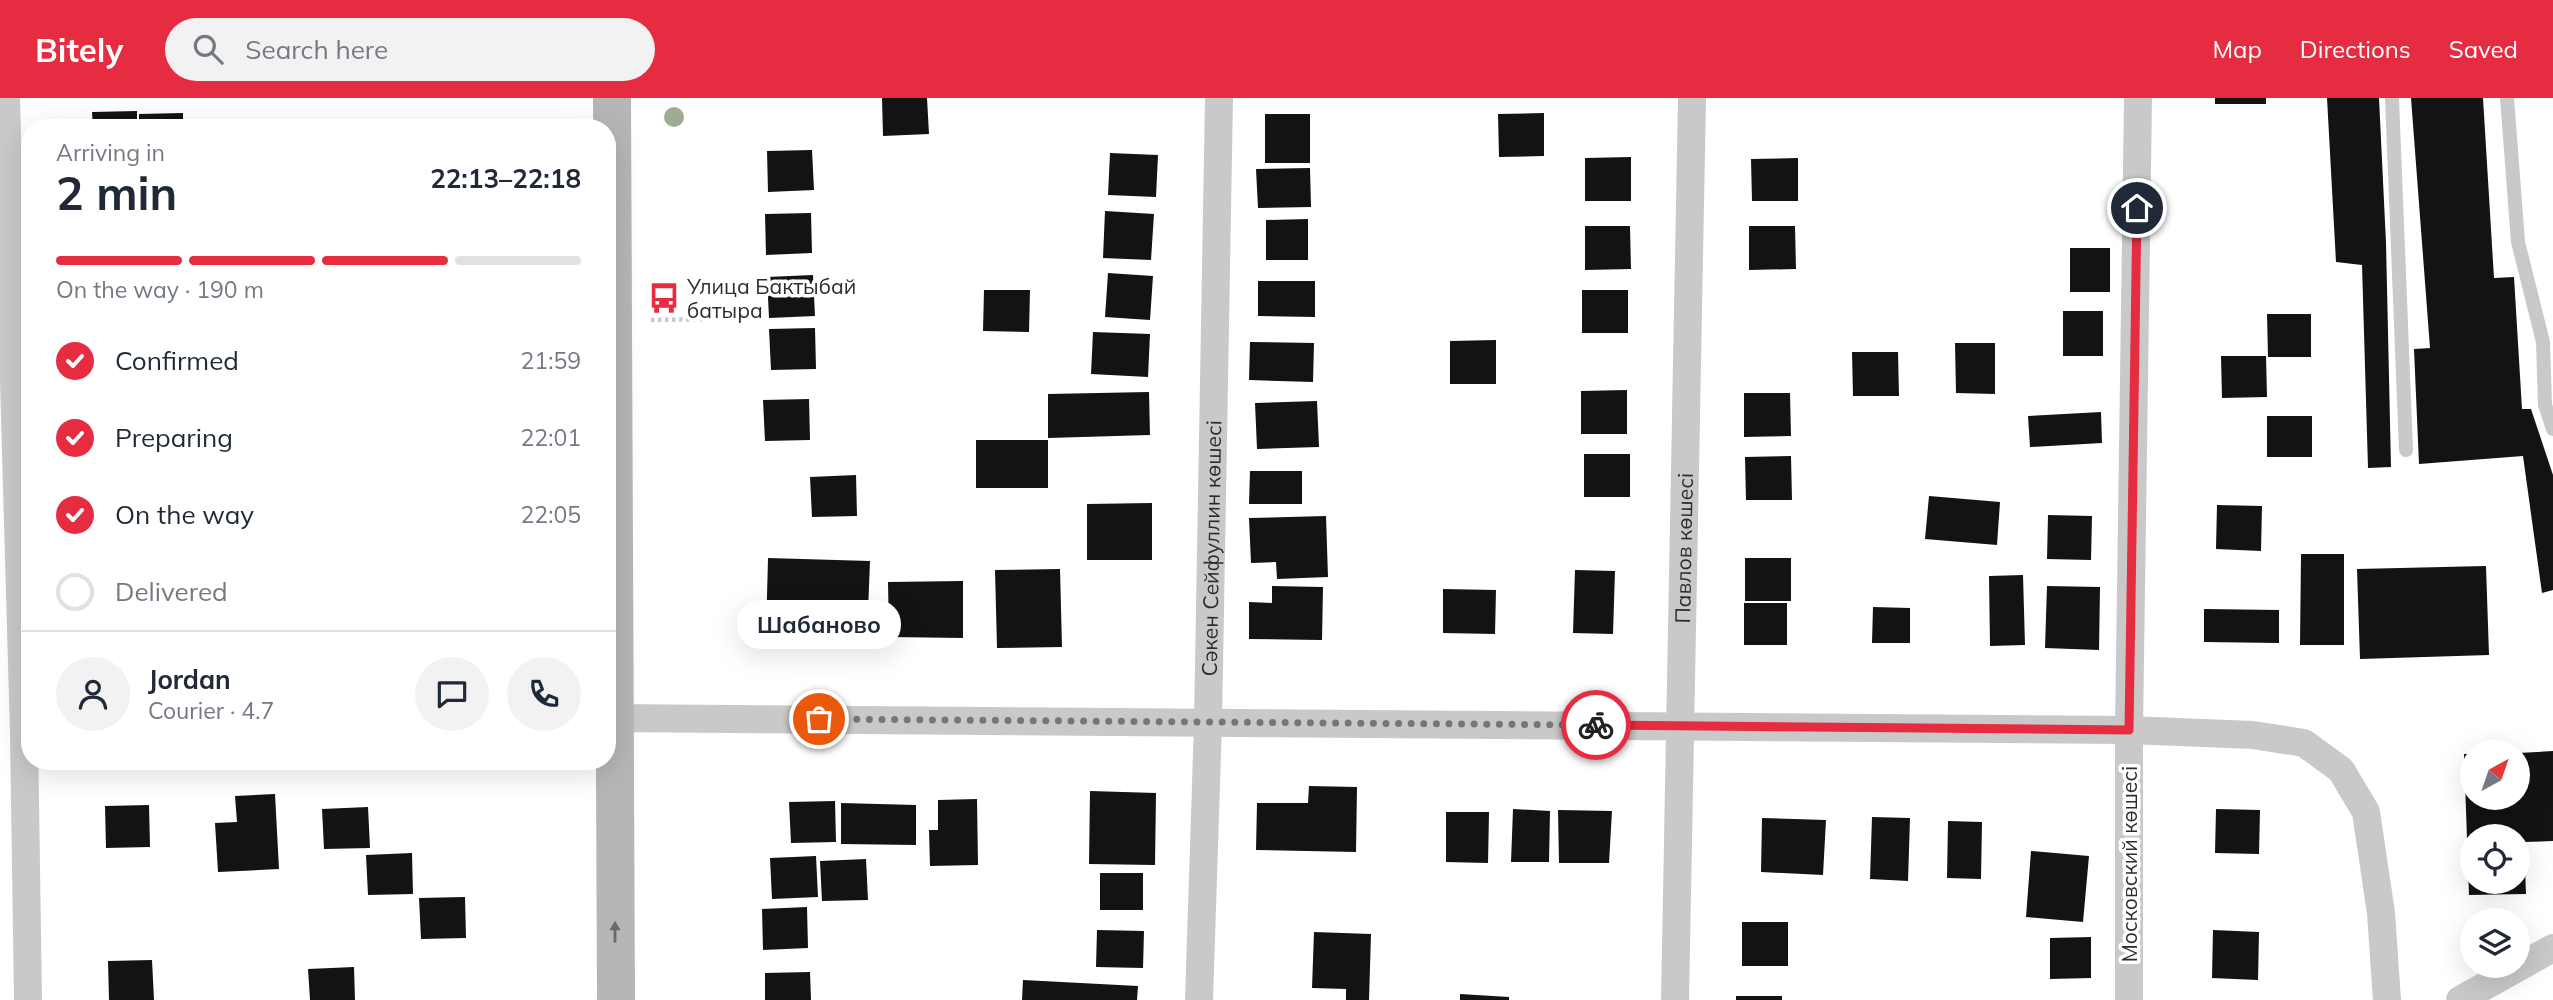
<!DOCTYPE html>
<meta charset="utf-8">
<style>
:root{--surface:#fff;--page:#f2f2f3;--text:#1f2937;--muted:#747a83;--line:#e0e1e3;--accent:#e52c40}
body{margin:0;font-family:Mulish,sans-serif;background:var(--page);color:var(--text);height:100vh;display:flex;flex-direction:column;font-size:26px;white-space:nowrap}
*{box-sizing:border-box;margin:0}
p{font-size:23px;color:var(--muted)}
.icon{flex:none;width:38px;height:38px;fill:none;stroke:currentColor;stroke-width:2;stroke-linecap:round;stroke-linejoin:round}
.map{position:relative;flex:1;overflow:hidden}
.panel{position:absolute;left:21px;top:21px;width:595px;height:651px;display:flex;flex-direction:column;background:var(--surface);border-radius:28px;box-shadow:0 7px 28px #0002}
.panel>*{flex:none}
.needle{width:46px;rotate:40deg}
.controls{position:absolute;left:2460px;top:642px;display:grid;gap:14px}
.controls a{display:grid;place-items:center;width:70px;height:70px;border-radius:50%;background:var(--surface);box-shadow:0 7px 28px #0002;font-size:35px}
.pin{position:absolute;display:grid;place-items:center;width:60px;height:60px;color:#fff;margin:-30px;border:4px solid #fff;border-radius:50%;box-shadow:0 2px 7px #0007}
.courier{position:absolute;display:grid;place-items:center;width:70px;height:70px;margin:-35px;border:5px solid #e52c40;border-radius:50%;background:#fff;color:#222;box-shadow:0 2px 9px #0007}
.bubble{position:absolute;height:49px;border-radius:24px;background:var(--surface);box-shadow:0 7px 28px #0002;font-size:23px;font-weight:700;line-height:49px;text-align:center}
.headline em{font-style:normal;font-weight:700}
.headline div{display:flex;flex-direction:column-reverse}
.headline{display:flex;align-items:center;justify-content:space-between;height:119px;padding:0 35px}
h1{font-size:46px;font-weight:700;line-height:52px}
.bar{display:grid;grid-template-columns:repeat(4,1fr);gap:10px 7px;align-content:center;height:84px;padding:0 35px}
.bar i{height:9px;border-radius:5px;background:var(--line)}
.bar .active{background:var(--accent)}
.bar p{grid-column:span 4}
.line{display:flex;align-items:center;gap:18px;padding:0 35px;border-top:2px solid var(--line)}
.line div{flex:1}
.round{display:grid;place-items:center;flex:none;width:74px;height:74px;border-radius:37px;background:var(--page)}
ol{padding:0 35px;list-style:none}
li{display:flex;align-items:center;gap:21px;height:77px}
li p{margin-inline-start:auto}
li .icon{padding:7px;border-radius:50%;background:var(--accent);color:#fff;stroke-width:4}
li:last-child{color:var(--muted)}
li i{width:38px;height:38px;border:4px solid var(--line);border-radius:50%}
header{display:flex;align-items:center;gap:42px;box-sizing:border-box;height:98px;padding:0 35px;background:var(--accent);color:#fff}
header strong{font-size:33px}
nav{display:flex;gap:38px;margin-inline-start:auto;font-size:24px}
.search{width:490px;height:63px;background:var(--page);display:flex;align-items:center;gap:18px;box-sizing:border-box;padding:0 24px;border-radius:38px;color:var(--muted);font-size:26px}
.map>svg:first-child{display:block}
</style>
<header>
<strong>Bitely</strong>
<div class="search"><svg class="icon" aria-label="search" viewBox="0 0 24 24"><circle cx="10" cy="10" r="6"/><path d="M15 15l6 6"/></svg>Search here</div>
<nav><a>Map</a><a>Directions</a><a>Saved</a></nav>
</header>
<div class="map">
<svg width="2553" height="902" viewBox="0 0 2553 902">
<rect width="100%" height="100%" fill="#fff"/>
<path fill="#131313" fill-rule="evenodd" d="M 882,0 L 927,0 L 929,36 L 883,38 Z
M 2215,0 L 2266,0 L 2266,6 L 2215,6 Z
M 2327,0 L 2379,0 L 2386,145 L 2391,369 L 2368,370 L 2362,167 L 2336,164 Z
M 2411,0 L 2483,0 L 2494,180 L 2514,179 L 2522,311 L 2531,311 L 2553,377 L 2553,492 L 2542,495 L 2523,358 L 2419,366 L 2414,251 L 2430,250 Z
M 137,13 L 137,30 L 93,30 L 92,14 Z
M 183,15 L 183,30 L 139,30 L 139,16 Z
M 1544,15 L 1544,58 L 1499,59 L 1498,16 Z
M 1265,16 L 1310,16 L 1310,65 L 1265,65 Z
M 812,52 L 814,92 L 768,94 L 767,53 Z
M 1110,55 L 1158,57 L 1156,99 L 1108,97 Z
M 1631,59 L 1631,103 L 1585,103 L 1585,60 Z
M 1798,60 L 1798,103 L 1752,103 L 1751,61 Z
M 1310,70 L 1311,109 L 1258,110 L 1256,71 Z
M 1105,113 L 1154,116 L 1151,162 L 1103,160 Z
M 811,115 L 812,155 L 766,157 L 765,116 Z
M 1308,121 L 1308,162 L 1266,162 L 1266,122 Z
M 1585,128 L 1630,128 L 1631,171 L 1585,172 Z
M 1749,128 L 1795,128 L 1796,171 L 1749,172 Z
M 2070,150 L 2110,150 L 2110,194 L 2070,194 Z
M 1108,175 L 1153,178 L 1150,222 L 1105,219 Z
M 813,177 L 815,218 L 769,220 L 767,179 Z
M 1258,183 L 1315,183 L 1315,219 L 1258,218 Z
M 984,192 L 1030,192 L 1029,234 L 983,233 Z
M 1582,192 L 1628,192 L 1628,235 L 1582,235 Z
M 2063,213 L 2103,213 L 2103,258 L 2063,258 Z
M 2267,216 L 2311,216 L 2311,259 L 2268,259 Z
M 815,230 L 816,271 L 771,272 L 769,231 Z
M 1093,234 L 1150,236 L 1148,279 L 1091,276 Z
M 1496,242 L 1496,286 L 1450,286 L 1450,243 Z
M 1250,244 L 1314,245 L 1313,284 L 1249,282 Z
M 1955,245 L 1995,245 L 1995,296 L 1956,295 Z
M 1852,254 L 1898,254 L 1899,298 L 1853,298 Z
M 2221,258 L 2266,258 L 2267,299 L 2222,300 Z
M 1627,292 L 1627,336 L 1581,336 L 1581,293 Z
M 1149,294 L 1150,337 L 1048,340 L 1048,296 Z
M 1744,295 L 1790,295 L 1791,338 L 1744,339 Z
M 809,301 L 810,342 L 765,343 L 763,302 Z
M 1317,303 L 1319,349 L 1257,351 L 1255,305 Z
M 2101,314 L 2102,345 L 2030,349 L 2028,318 Z
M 2267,318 L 2312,318 L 2312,359 L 2267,359 Z
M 976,342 L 1048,342 L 1048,390 L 976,390 Z
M 1584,356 L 1630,356 L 1630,399 L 1584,399 Z
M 1791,358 L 1792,402 L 1746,402 L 1745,359 Z
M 1250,373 L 1302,373 L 1302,406 L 1249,406 Z
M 856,377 L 857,418 L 812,419 L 810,379 Z
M 1929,398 L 2000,404 L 1997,447 L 1925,441 Z
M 1152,405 L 1152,462 L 1087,462 L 1087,406 Z
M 2217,407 L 2262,408 L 2261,453 L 2216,451 Z
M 2048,417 L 2092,418 L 2091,462 L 2047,461 Z
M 1326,418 L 1328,479 L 1277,481 L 1276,464 L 1251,465 L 1249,420 Z
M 2301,456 L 2344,456 L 2344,547 L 2300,547 Z
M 768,460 L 870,463 L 867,539 L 766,536 Z
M 1745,460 L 1791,460 L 1791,503 L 1745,503 Z
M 2486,468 L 2489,557 L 2360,561 L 2357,471 Z
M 1060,471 L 1062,549 L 997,550 L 995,472 Z
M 1575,472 L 1615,473 L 1613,536 L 1573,535 Z
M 2023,477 L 2025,547 L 1990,548 L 1989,478 Z
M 963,483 L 963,540 L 889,539 L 888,484 Z
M 1272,488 L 1323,489 L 1322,542 L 1249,541 L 1249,504 L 1272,505 Z
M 2047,488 L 2100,489 L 2099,552 L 2045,550 Z
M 1443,491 L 1496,492 L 1495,536 L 1443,535 Z
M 1744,505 L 1787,505 L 1787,547 L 1744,547 Z
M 1873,509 L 1910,510 L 1910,545 L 1872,545 Z
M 2204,511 L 2279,512 L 2279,545 L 2204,544 Z
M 2553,653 L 2553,743 L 2524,744 L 2526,796 L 2469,797 L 2464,656 L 2473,656 L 2473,700 L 2518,700 L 2518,655 ZM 2473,738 L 2518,738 L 2518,784 L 2473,784 Z
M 1309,688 L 1357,689 L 1356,754 L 1256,752 L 1257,705 L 1308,705 Z
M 1090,693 L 1156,695 L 1155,767 L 1089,766 Z
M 275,696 L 279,771 L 218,774 L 215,725 L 237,724 L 235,698 Z
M 977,701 L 978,767 L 930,768 L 929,732 L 938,732 L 938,702 Z
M 835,703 L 836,744 L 791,745 L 789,704 Z
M 841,705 L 916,707 L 916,747 L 841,746 Z
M 149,707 L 150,749 L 106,750 L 105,708 Z
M 368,709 L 370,750 L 324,751 L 322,711 Z
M 1513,711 L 1550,713 L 1549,764 L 1511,764 Z
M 2216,711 L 2260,712 L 2259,756 L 2215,755 Z
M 1558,712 L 1612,713 L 1609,765 L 1559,765 Z
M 1446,714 L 1489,714 L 1488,765 L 1446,764 Z
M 1872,719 L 1910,720 L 1908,783 L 1870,781 Z
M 1762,720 L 1826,722 L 1823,777 L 1761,774 Z
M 1948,723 L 1982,724 L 1981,781 L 1947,780 Z
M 2031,753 L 2089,758 L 2083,824 L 2026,819 Z
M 412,755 L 413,796 L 368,797 L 366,757 Z
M 816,758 L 818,799 L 772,801 L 770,760 Z
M 866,761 L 868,802 L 822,803 L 820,763 Z
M 1100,775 L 1143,775 L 1143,812 L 1100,812 Z
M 465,799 L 466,840 L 421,841 L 419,800 Z
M 807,809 L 808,850 L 763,852 L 762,811 Z
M 1742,824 L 1788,824 L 1788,868 L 1742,868 Z
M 1097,832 L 1144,833 L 1143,870 L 1096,869 Z
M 2213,832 L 2259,834 L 2258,882 L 2212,880 Z
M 1314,834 L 1371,836 L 1369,902 L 1346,902 L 1346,891 L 1312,890 Z
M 2091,839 L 2091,880 L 2050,881 L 2050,840 Z
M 152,862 L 154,902 L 109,902 L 108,863 Z
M 354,869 L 355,902 L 310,902 L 308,871 Z
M 810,874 L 811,902 L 765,902 L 765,875 Z
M 1023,882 L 1138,888 L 1137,902 L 1022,902 Z
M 1460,896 L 1509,899 L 1509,902 L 1460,902 Z
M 1736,898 L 1782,898 L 1782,902 L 1736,902 Z"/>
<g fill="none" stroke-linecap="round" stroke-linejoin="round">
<path stroke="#c9c9c9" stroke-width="4.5" stroke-dasharray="3.5 3.5" stroke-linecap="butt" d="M 651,222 L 713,221"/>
<path stroke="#c9c9c9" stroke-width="14" d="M 2392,0 L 2406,352
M 2507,0 L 2518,144 L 2543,244 L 2545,307 L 2553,331"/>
<g stroke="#c9c9c9" stroke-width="28">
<path d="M 6,0 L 24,636 L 28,902"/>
<path d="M 607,620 L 2129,632 L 2253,637 L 2304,645 L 2341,672 L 2366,714 L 2381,815 L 2387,902"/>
<path id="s1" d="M 1199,902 L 1208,625 L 1219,0"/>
<path id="s2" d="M 1675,902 L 1692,0"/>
<path d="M 2129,902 L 2129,632 L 2138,0"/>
<path d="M 2460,902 L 2553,850"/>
</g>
<path stroke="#b6b6b6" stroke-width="38" d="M 612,0 L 616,902"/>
</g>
<circle fill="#9fac93" cx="674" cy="19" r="10"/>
<defs><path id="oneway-solid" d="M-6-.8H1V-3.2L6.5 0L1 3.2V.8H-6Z" transform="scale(1.75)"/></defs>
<use fill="#6a6a6a" href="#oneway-solid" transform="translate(615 834) rotate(-90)"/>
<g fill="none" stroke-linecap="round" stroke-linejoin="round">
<path stroke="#767676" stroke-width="7" stroke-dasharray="0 12.6" d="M 819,621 L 1596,627"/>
<path stroke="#e52c40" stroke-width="9" d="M 1596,627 L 2129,632 L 2137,110"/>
</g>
<defs>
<symbol id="bus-bare" viewBox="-9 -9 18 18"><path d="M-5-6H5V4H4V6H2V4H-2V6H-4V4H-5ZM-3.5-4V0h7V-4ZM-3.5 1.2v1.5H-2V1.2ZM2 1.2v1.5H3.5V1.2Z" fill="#e52c40" stroke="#fff" stroke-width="2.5" paint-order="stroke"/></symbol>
</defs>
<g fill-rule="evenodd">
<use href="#bus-bare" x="642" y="178" width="44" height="44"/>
</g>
<g text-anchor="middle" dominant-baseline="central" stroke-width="7" stroke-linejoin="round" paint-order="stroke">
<g font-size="21" fill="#2c2c2c" stroke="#fff" text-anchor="start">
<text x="687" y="188">Улица Бактыбай<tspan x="687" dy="24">батыра</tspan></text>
</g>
<g font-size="21" fill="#2c2c2c" stroke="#fff">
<text stroke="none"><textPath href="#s1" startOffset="452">Сәкен Сейфуллин көшесі</textPath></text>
<text stroke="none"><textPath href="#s2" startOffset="452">Павлов көшесі</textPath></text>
<text transform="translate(2129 766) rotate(-90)">Московский көшесі</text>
</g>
</g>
</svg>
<div class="controls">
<a><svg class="needle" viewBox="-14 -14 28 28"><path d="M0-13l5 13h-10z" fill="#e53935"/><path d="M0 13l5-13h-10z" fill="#747a83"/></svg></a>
<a><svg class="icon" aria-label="locate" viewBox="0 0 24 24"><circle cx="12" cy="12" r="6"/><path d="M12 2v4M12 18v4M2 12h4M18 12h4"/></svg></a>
<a><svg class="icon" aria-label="layers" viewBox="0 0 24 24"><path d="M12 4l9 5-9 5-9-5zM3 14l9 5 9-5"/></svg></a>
</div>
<div class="pin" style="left:819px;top:621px;background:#ea580c"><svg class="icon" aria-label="bag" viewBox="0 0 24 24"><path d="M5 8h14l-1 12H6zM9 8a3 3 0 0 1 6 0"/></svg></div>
<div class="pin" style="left:2137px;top:110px;background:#1f2937"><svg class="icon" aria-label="home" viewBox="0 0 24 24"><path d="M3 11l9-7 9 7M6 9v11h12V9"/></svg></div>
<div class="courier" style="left:1596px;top:627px"><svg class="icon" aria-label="bike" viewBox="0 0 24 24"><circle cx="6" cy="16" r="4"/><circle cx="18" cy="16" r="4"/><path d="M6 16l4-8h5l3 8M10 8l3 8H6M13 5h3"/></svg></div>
<div class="bubble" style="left:737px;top:502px;width:164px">Шабаново</div>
<section class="panel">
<div class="headline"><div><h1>2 min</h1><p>Arriving in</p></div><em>22:13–22:18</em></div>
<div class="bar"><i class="active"></i><i class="active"></i><i class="active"></i><i></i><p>On the way · 190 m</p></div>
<ol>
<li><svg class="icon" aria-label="check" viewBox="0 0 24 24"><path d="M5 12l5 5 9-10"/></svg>Confirmed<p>21:59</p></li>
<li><svg class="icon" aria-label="check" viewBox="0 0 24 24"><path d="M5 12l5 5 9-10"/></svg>Preparing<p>22:01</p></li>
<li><svg class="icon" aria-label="check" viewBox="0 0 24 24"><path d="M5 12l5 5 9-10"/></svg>On the way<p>22:05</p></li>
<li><i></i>Delivered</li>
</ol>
<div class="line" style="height:126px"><a class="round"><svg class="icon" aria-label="person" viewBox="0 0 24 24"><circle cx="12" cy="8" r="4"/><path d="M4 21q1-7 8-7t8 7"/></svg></a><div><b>Jordan</b><p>Courier · 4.7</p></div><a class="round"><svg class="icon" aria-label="chat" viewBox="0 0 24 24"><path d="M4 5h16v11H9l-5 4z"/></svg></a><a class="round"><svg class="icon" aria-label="phone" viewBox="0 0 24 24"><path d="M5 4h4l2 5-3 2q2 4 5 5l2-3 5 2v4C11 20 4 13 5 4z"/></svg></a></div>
</section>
</div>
